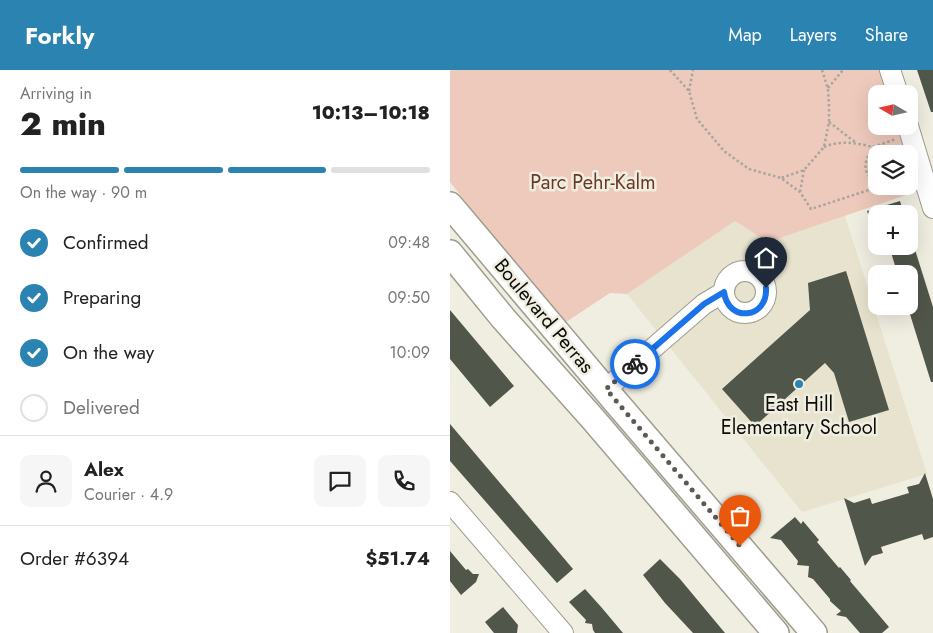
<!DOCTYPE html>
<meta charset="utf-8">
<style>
:root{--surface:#fff;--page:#f6f6f6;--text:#222;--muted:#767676;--line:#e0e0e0;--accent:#2a83b1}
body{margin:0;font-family:Jost,sans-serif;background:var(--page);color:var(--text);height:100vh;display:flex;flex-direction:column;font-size:19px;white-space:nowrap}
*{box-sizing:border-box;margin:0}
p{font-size:16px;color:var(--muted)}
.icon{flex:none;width:28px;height:28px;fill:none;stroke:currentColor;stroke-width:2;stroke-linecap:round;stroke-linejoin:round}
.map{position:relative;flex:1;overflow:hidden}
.details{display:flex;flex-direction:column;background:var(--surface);width:450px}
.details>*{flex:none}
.needle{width:32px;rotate:279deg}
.fabs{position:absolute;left:418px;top:15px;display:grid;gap:10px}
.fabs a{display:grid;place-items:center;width:50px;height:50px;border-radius:10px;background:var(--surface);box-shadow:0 5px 20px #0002;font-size:25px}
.pin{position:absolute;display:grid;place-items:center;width:42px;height:42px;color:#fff;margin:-51px -21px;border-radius:50% 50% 50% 0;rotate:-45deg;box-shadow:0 0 5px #0007}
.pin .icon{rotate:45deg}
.courier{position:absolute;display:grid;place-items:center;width:50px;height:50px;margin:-25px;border:4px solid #1a73e8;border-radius:50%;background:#fff;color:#222;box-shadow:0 1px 6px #0007}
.head em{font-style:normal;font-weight:800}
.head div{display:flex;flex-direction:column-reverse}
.head{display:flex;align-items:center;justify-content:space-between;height:85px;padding:0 20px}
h1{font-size:32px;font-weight:800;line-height:38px}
.bar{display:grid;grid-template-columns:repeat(4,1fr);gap:8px 5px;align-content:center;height:60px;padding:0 20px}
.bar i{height:6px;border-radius:4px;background:var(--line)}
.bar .active{background:var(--accent)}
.bar p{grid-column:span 4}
.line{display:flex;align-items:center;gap:12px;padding:0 20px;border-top:1px solid var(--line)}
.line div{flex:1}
.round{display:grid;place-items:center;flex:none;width:52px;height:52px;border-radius:10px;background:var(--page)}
ol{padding:0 20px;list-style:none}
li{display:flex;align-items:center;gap:15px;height:55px}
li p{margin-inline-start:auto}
li .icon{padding:5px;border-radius:50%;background:var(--accent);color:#fff;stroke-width:4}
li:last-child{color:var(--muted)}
li i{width:28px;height:28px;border:2px solid var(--line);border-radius:50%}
header{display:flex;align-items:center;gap:30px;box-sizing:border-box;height:70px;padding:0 25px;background:var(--accent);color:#fff}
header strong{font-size:24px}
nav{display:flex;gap:28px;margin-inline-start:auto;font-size:18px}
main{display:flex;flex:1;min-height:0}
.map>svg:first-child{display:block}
</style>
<header>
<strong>Forkly</strong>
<nav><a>Map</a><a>Layers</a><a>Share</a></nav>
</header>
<main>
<section class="details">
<div class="head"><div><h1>2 min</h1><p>Arriving in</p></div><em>10:13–10:18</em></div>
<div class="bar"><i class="active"></i><i class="active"></i><i class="active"></i><i></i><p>On the way · 90 m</p></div>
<ol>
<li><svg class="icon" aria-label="check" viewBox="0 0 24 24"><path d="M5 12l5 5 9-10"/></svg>Confirmed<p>09:48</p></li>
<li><svg class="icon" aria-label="check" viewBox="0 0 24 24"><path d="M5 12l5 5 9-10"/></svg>Preparing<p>09:50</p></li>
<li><svg class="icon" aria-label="check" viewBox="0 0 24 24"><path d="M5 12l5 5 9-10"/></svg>On the way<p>10:09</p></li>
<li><i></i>Delivered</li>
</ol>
<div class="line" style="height:90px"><a class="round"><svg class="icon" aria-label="person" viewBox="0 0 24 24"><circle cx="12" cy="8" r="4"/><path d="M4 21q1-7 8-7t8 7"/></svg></a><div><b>Alex</b><p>Courier · 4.9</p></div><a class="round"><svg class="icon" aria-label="chat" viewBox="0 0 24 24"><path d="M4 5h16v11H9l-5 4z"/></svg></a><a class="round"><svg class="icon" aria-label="phone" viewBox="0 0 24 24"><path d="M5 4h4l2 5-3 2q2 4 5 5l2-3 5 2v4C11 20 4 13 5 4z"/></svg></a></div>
<div class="line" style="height:65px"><div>Order #6394</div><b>$51.74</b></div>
</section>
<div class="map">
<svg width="483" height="563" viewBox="0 0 483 563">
<rect width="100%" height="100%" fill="#f0eee1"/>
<path fill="#e7e3ce" d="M 395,146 L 477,404 L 352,442 L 177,224 L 285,151 L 318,172 Z"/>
<path fill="#eecabc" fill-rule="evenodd" d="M 0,0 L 440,0 L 448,24 L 426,24 L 426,56 L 458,56 L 477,118 L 318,172 L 285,151 L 177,224 L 160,223 L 113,254 L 0,112 ZM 426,84 L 459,84 L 459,116 L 426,116 Z"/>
<path fill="#51564b" d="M 467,0 L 483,0 L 483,42 L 481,42 Z
M 450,131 L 454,144 L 418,144 L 417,141 Z
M 461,167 L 483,237 L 483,312 L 481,312 L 459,241 L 459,199 L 447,202 L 439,176 L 459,176 L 459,168 Z
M 396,201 L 439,340 L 399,352 L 384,303 L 375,293 L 305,356 L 272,319 L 360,240 L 358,213 Z
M 0,240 L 64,316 L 40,337 L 0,289 Z
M 0,354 L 123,499 L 107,513 L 0,391 Z
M 475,403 L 483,429 L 483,467 L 474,470 L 472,464 L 431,477 L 433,483 L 422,486 L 415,496 L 394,428 L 404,433 L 420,428 L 422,434 L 459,423 L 457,417 L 469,414 Z
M 345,447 L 351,454 L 353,451 L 369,470 L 367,472 L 389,498 L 390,497 L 401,510 L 400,511 L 439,557 L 432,563 L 410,563 L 396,547 L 386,545 L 391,541 L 380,531 L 380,529 L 363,509 L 358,507 L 359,496 L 347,495 L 348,491 L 331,470 L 320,468 Z
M 0,481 L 16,500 L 18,499 L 23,504 L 29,504 L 26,512 L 11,525 L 0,511 Z
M 210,489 L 230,509 L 275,563 L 243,563 L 215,533 L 193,505 Z
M 135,519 L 152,538 L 173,563 L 145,563 L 143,560 L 142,554 L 135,553 L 136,550 L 119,532 Z
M 53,537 L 68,555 L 67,563 L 44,563 L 35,552 Z"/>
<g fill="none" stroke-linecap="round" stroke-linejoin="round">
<defs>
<path id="minor" d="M 440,0 L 448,24
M 458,56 L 483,138
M274 222a21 21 0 1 1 42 0a21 21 0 1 1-42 0Z
M 156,319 L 254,234 L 274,222
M 0,432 L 113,563"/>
<path id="major" d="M 0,135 L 165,331 L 364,563
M 0,183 L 53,248 L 143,349 L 326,563"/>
</defs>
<use href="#minor" stroke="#9f9c90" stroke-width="22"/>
<use href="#major" stroke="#9f9c90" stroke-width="28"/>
<path stroke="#a8a69c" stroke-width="2.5" stroke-dasharray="2.5 2.5" stroke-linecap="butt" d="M 220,0 L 239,21 L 247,49 L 274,81 L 299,99 L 331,108
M 372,0 L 378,19 L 379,36 L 379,52 L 374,77 L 354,100 L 331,108 L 350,122 L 361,139 L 431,116
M 378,18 L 393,0
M 239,21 L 243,0
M 379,52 L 405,72
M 430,75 L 433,84
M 374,77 C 390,70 407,73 423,77 C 414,91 411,101 426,114
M 423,77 L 446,69
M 350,122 L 354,100"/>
<use href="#minor" stroke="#fff" stroke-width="20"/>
<use href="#major" stroke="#fff" stroke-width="25"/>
</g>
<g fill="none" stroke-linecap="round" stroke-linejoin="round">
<path stroke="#5c5a54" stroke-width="5" stroke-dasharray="0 9" d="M 185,294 L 156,319 L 290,476"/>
<path stroke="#1a73e8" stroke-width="6" d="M 185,294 L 254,234 L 274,222 C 278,253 318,249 316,218"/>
</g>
<circle fill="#2a83b1" stroke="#f0eee1" stroke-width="2" cx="349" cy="314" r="5"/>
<g text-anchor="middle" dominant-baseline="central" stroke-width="5" stroke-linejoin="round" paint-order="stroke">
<g font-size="20" fill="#6a3925" stroke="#f0eee1">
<text x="143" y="112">Parc Pehr-Kalm</text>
</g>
<g font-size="20" fill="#0c0b08" stroke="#f0eee1">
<text transform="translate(94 246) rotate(50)">Boulevard Perras</text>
</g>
<g font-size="20" fill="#0c0b08" stroke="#f0eee1">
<text x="349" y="334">East Hill<tspan x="349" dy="23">Elementary School</tspan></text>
</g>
</g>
</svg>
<div class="fabs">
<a><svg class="needle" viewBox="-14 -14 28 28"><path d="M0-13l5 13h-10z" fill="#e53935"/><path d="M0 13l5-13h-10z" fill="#767676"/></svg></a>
<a><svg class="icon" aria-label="layers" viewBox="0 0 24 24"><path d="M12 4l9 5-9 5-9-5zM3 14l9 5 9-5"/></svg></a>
<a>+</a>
<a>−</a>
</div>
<div class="pin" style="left:290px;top:476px;background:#ea580c"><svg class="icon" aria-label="bag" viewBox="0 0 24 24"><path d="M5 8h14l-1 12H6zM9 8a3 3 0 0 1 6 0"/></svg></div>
<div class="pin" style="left:316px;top:218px;background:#1f2937"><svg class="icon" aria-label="home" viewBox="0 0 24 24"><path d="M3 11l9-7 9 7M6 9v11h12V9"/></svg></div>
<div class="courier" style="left:185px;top:294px"><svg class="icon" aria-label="bike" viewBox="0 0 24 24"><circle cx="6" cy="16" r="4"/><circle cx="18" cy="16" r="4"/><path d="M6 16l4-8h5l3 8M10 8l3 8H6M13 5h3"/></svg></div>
</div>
</main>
